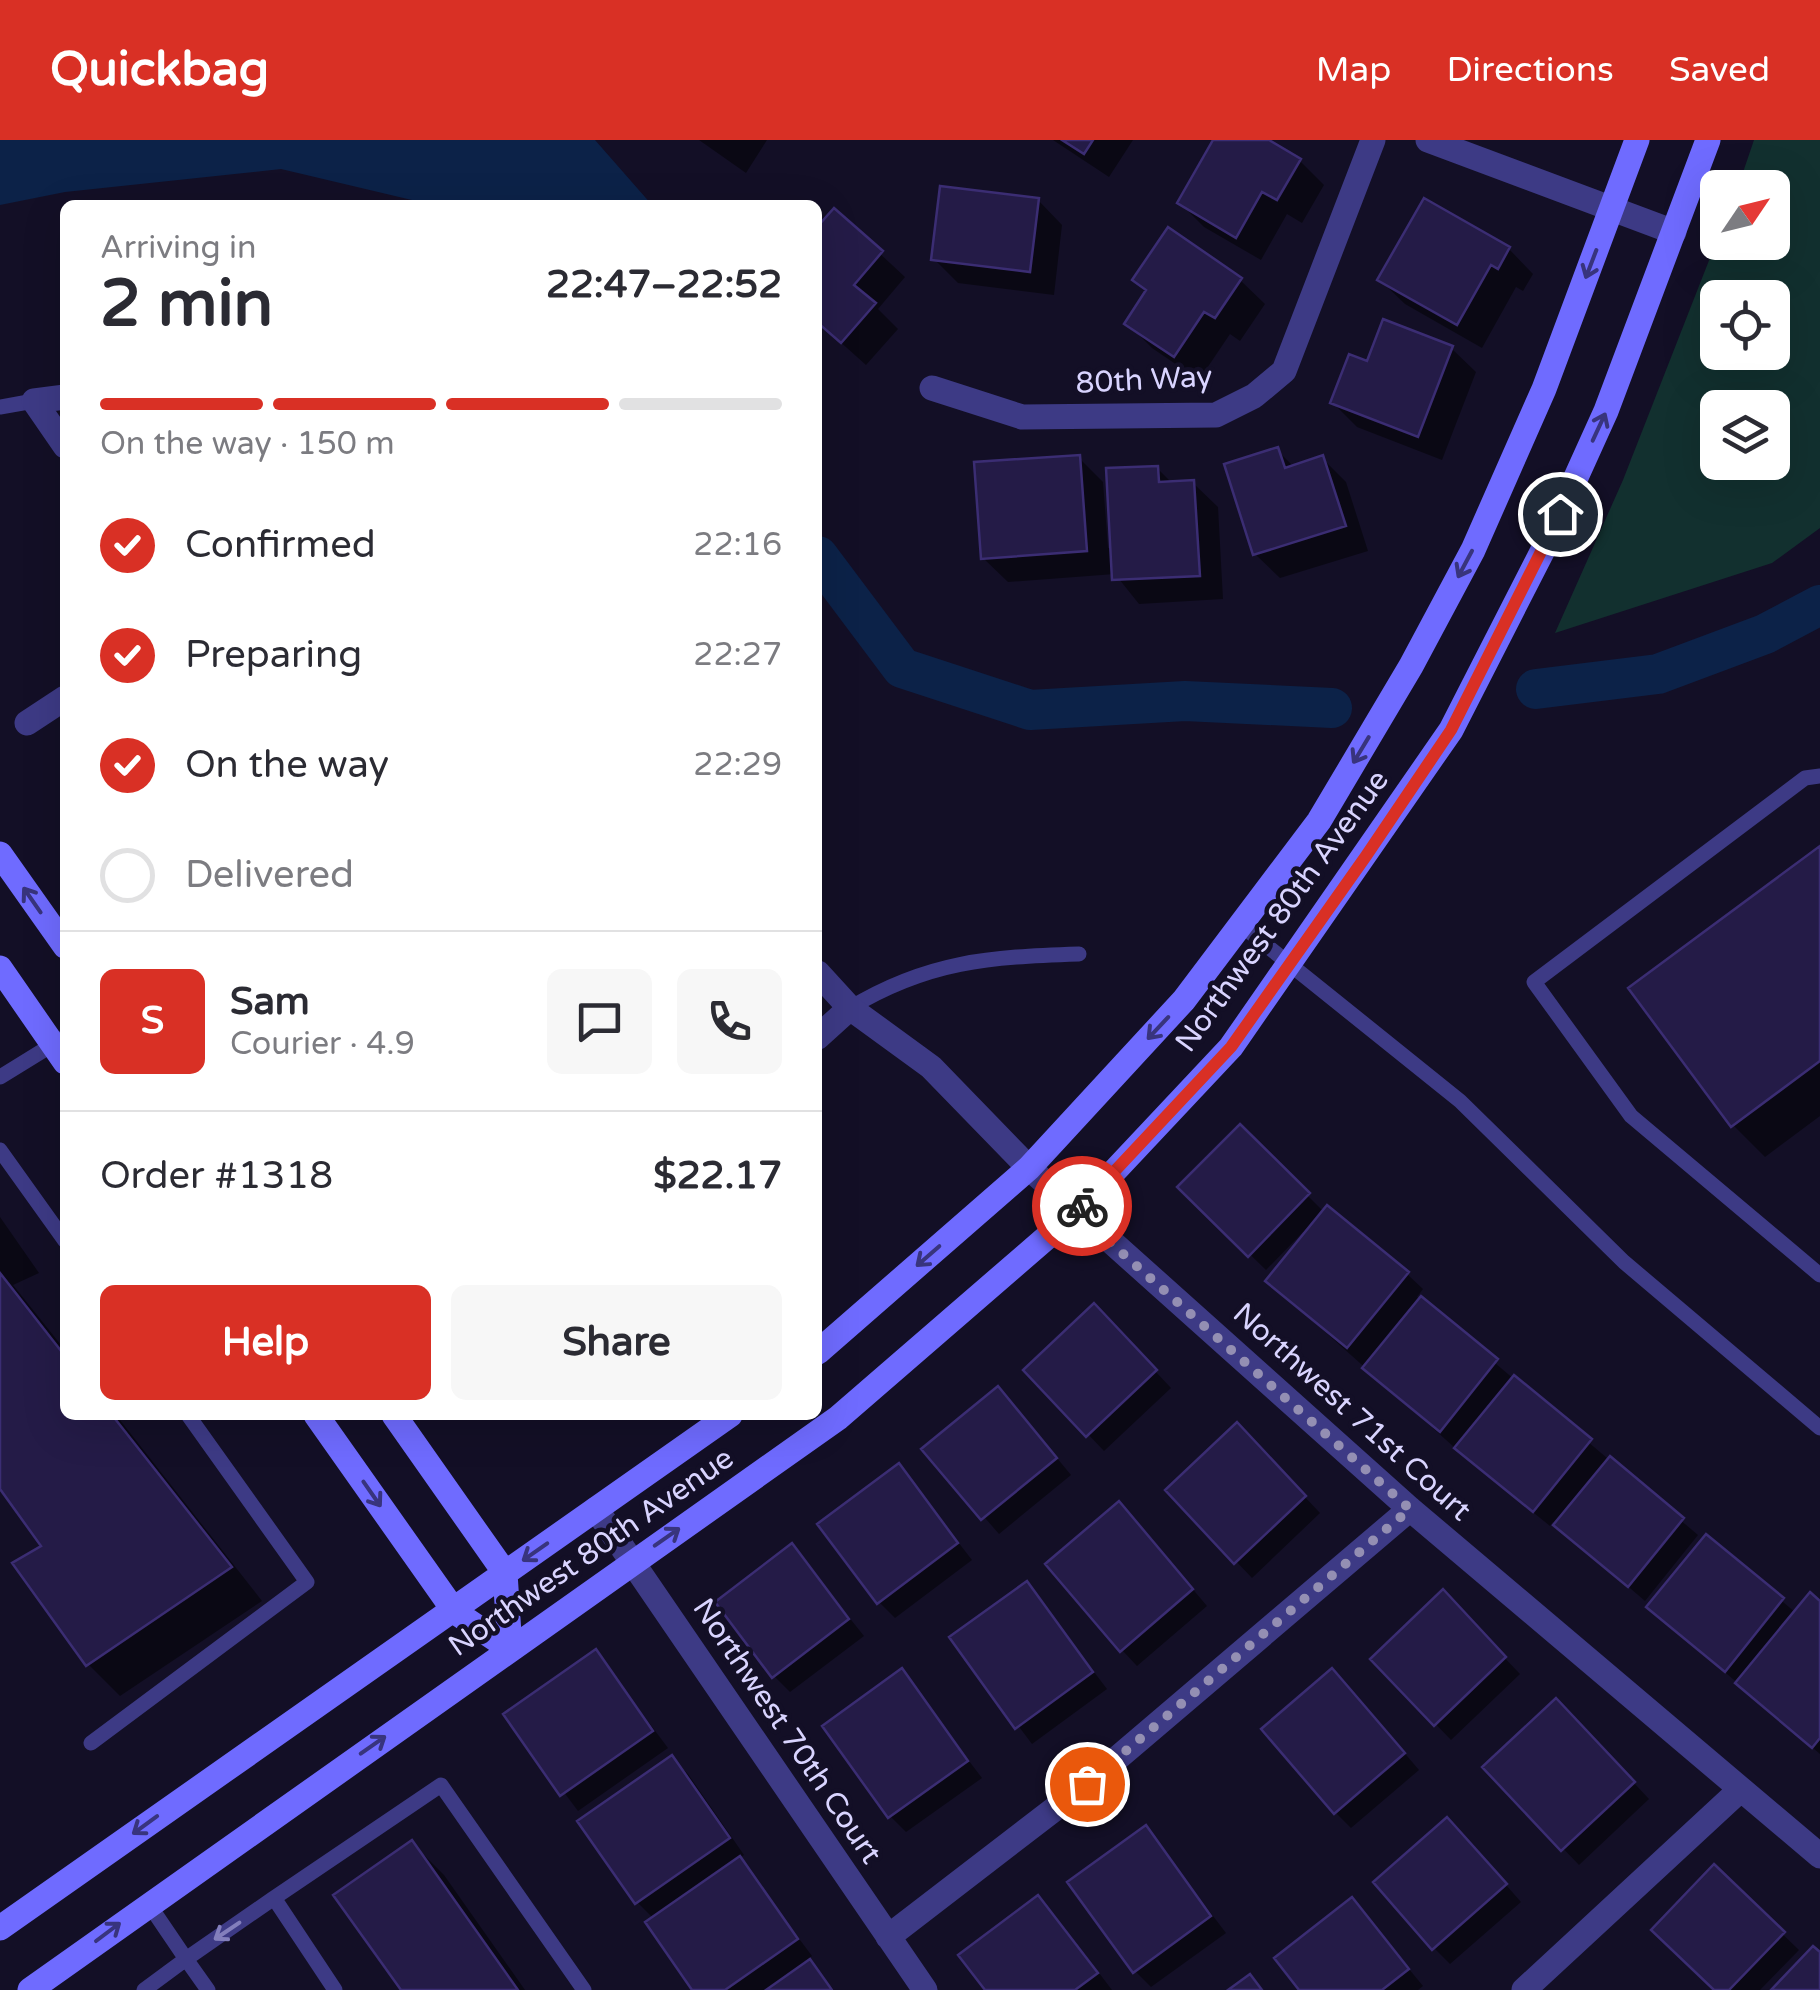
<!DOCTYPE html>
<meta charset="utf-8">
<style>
:root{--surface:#fff;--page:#f7f7f7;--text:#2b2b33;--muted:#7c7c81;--line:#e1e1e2;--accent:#d93025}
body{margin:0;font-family:"Varela Round",sans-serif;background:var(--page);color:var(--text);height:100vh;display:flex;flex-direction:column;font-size:38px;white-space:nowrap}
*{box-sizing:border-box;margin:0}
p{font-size:32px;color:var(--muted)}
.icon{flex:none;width:55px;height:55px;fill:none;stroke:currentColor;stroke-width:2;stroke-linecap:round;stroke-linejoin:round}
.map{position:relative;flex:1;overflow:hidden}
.panel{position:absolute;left:60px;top:60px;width:762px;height:1220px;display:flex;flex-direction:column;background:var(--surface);border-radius:15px;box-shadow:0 10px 40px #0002}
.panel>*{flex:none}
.needle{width:65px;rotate:55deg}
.controls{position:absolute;left:1700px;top:30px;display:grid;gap:20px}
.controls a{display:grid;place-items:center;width:90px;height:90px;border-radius:15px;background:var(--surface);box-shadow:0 10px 40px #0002;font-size:50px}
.pin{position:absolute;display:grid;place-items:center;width:85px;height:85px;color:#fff;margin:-42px;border:5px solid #fff;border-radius:50%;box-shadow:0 2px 10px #0007}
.courier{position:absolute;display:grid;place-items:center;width:100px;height:100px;margin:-50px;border:8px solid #d93025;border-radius:50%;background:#fff;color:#222;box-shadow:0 2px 12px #0007}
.summary em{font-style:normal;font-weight:800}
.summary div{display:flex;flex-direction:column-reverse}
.summary{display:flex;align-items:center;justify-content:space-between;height:170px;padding:0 40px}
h1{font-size:65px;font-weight:800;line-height:75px}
.bar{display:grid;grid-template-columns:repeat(4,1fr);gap:15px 10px;align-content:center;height:120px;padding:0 40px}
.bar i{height:12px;border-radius:8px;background:var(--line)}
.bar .current{background:var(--accent)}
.bar p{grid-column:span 4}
.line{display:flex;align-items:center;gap:25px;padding:0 40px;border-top:2px solid var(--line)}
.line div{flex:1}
.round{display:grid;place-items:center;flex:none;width:105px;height:105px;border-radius:15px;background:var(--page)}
ol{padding:0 40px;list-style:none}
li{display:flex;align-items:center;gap:30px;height:110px}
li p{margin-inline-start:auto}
li .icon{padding:10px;border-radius:50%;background:var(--accent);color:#fff;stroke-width:4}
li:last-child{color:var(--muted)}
li i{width:55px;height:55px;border:5px solid var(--line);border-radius:50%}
.button{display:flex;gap:20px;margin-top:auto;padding:20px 40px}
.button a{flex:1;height:115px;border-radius:15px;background:var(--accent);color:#fff;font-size:40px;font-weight:800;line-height:115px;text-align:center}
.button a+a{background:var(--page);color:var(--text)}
header{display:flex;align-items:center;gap:60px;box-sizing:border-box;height:140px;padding:0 50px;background:var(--accent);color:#fff}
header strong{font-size:48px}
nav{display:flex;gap:55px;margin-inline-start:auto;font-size:35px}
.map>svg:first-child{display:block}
</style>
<header>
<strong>Quickbag</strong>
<nav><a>Map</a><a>Directions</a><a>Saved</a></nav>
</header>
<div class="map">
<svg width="1820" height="1850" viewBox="0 0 1820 1850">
<rect width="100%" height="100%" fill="#130f26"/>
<path fill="#12302f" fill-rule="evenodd" d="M 1754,0 L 1820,0 L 1820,388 L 1772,423 L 1555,493 L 1623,340 L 1717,100 L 1772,102 L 1772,48 L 1738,47 ZM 1718,158 L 1772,158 L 1772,212 L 1718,212 ZM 1718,268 L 1772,268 L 1772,322 L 1718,322 Z"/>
<path fill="#0c2248" d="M 0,0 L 595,0 L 652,65 L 433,65 L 281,29 L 65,52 L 0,65 Z"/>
<path fill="#0007" d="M 699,0 L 767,0 L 746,33 Z
M 1053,0 L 1133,0 L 1109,37 Z
M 1216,0 L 1264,0 L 1300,21 L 1324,45 L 1302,83 L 1287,74 L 1261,120 L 1204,87 L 1180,63 Z
M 1038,60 L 1062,85 L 1054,155 L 958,143 L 934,119 Z
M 1425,62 L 1509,109 L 1533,134 L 1523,151 L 1516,147 L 1482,208 L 1405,164 L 1380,140 Z
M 834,71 L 905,137 L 878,169 L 898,189 L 866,225 L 818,182 L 818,90 Z
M 1135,140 L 1240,140 L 1265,164 L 1240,201 L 1230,194 L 1199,240 L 1152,208 L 1127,183 L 1148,152 Z
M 1451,208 L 1476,232 L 1442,320 L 1357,287 L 1333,263 L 1369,225 Z
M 1277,310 L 1294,327 L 1322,318 L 1346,342 L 1368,411 L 1280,438 L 1255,414 Z
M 1079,318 L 1103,342 L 1108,408 L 1113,407 L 1157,328 L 1173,344 L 1193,343 L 1218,367 L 1223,459 L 1139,464 L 1115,434 L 1008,442 L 983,418 Z
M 1820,709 L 1820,976 L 1765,1017 L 1733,985 Z
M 1240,988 L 1324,1072 L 1407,1134 L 1423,1149 L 1417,1157 L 1698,1395 L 1645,1461 L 1553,1382 L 1550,1386 L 1473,1324 L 1268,1141 L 1306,1094 L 1303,1092 L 1266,1130 L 1181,1047 Z
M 0,1077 L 39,1133 L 13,1145 L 65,1210 L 65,1275 L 116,1275 L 262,1461 L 120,1556 L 88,1524 L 45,1407 L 0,1345 Z
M 1109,1182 L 1171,1248 L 1104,1311 L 1027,1230 Z
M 1013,1265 L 1071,1335 L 999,1394 L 925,1309 Z
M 1252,1301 L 1320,1373 L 1252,1438 L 1168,1350 Z
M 899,1326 L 972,1420 L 895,1478 L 879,1462 Z
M 1135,1381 L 1207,1466 L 1137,1526 L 1122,1510 Z
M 1706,1397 L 1796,1473 L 1820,1464 L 1820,1614 L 1649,1467 Z
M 792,1406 L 864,1496 L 790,1552 L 774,1536 Z
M 1027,1444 L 1107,1549 L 1032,1604 L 952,1498 Z
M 1458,1469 L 1520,1534 L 1451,1600 L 1373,1519 Z
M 596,1512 L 668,1608 L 578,1671 L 506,1575 Z
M 901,1532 L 982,1638 L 906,1692 L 890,1676 Z
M 1348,1547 L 1419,1630 L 1351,1688 L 1336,1673 Z
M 1572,1577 L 1649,1659 L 1579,1725 L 1486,1628 Z
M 672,1618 L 688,1634 L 744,1715 L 739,1718 L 812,1816 L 807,1820 L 834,1850 L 696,1850 L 654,1779 L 637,1762 Z
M 1146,1688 L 1226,1793 L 1151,1847 L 1135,1831 Z
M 1463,1696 L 1521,1762 L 1450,1824 L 1434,1808 Z
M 412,1703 L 444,1735 L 525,1850 L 404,1850 Z
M 1714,1728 L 1799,1810 L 1760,1850 L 1717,1850 Z
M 1038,1758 L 1054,1774 L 1112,1850 L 988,1850 Z
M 1352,1760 L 1423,1846 L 1418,1850 L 1303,1850 Z"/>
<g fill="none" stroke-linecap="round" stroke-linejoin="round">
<path stroke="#0c2248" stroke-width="40" d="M 818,416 L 902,528 L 1030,570 L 1185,561 L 1332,568
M 1536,549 L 1658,534 L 1765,494 L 1820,465"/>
</g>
<path fill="#241b47" stroke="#3b2d73" stroke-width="2.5" d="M 1062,0 L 1093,0 L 1084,14 Z
M 1213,0 L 1269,0 L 1301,19 L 1277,60 L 1262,52 L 1236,98 L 1177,63 Z
M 940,46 L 1039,58 L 1030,132 L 931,120 Z
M 1424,58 L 1510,107 L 1498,129 L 1491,125 L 1457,185 L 1377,140 Z
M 834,68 L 883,111 L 854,145 L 876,163 L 841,203 L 818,183 L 818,86 Z
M 1168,87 L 1242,138 L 1215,178 L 1204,172 L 1174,217 L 1124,184 L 1146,150 L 1132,140 Z
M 1383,179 L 1453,206 L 1418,297 L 1330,263 L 1349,214 L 1367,221 Z
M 1278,307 L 1285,328 L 1323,315 L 1346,386 L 1253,415 L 1224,324 Z
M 1080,315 L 1087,411 L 981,419 L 974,322 Z
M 1158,326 L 1159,342 L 1194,340 L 1200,436 L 1112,440 L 1106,328 Z
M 1820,706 L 1820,921 L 1731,987 L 1628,848 Z
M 1240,984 L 1310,1053 L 1248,1117 L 1177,1047 Z
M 1327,1065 L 1409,1132 L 1347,1208 L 1265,1141 Z
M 0,1133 L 65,1216 L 65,1275 L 112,1275 L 232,1427 L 86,1526 L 12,1423 L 41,1406 L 0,1349 Z
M 1421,1156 L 1498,1219 L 1440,1292 L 1362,1228 Z
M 1094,1163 L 1157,1230 L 1086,1297 L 1023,1230 Z
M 1514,1235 L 1592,1299 L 1533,1372 L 1454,1308 Z
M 998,1246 L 1057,1318 L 981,1380 L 921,1309 Z
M 1237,1282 L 1306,1356 L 1234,1424 L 1165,1350 Z
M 1610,1316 L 1684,1378 L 1628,1447 L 1553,1385 Z
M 899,1323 L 958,1403 L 877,1464 L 817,1384 Z
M 1119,1361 L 1193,1449 L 1120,1512 L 1045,1424 Z
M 1706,1394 L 1784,1458 L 1725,1532 L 1646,1467 Z
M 792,1403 L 849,1479 L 772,1538 L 715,1462 Z
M 1027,1441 L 1093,1532 L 1015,1589 L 949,1497 Z
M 1443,1449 L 1506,1517 L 1434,1586 L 1370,1519 Z
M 1810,1452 L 1820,1461 L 1820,1598 L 1812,1608 L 1735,1543 Z
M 596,1509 L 653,1591 L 560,1656 L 503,1574 Z
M 902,1528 L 968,1621 L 888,1678 L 822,1586 Z
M 1332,1528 L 1405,1613 L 1334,1674 L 1261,1589 Z
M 1556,1558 L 1635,1642 L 1561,1711 L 1482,1627 Z
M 672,1615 L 730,1698 L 635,1764 L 577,1681 Z
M 1447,1677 L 1507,1744 L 1432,1810 L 1373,1742 Z
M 1146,1685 L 1211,1776 L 1133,1833 L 1067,1742 Z
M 412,1700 L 518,1850 L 401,1850 L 333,1755 Z
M 740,1716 L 798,1799 L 725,1850 L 692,1850 L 645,1782 Z
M 1714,1724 L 1785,1792 L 1729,1850 L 1714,1850 L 1651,1790 Z
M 1038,1755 L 1098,1833 L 1075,1850 L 985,1850 L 958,1815 Z
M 1352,1757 L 1409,1829 L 1382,1850 L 1299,1850 L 1274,1818 Z
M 1813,1806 L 1820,1812 L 1820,1850 L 1771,1850 Z
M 810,1819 L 832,1850 L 766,1850 Z
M 1250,1834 L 1262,1850 L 1228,1850 Z"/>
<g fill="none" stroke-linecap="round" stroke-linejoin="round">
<path stroke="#3d3a85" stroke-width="15" d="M 0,267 L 34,261
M 1820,636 L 1805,638 L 1534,842 L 1631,976 L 1820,1135
M 1241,785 L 1460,961 L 1624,1122 L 1820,1288
M 850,868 C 928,821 989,817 1079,814
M 0,937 L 65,897
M 0,1010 L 65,1101
M 91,1603 L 307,1442 L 188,1275
M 274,1758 L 441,1645 L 584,1850
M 144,1850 L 186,1819 L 148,1763
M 208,1850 L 186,1819 L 274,1758 L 335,1850"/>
<path stroke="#3d3a85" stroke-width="25" d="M 1428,0 L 1674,92
M 932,248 L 1022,277 L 1216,275 L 1254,256 L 1284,231 L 1373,0
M 65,257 L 34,261 L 65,306
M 27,583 L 65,558
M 818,833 L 850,868 L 931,927 L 1029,1028 L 1410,1369 L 1820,1716
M 818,897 L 850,868
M 596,1369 L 925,1850
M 888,1797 L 1087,1644 L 1410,1369
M 1524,1850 L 1740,1650"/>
<path stroke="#6f6bff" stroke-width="25" d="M 0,714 L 65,806
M 0,828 L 65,922
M 818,1212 L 1029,1028 L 1184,860 L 1319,681 L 1411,526 L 1473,410 L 1544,249 L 1637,0
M 316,1275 L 455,1472 L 510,1509
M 394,1275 L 505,1433 L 510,1509
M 0,1788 L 730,1275
M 30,1850 L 838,1278 L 1076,1072 L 1231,907 L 1451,590 L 1544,408 L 1606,271 L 1708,0"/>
</g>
<defs><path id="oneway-shaft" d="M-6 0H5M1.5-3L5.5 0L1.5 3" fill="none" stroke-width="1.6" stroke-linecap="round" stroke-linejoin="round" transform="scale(2.5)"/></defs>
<g stroke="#38347d">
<use href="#oneway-shaft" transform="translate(1591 124) rotate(111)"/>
<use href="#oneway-shaft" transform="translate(1599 287) rotate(-65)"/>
<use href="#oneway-shaft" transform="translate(1465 424) rotate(118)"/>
<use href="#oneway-shaft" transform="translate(1361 610) rotate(121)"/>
<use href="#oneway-shaft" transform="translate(32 760) rotate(-125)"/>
<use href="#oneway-shaft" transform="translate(1158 888) rotate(133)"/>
<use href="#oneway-shaft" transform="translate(928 1116) rotate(139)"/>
<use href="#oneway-shaft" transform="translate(372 1354) rotate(55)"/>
<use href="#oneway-shaft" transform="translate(667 1397) rotate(-35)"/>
<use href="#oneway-shaft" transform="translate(535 1412) rotate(145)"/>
<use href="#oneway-shaft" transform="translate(373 1605) rotate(-35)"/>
<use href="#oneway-shaft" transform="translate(145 1685) rotate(144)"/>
<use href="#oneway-shaft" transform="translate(108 1792) rotate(-37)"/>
</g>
<use stroke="#837fbc" href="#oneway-shaft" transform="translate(227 1791) rotate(146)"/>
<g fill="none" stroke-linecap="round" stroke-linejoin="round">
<path stroke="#948fb3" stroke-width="10" stroke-dasharray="0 18" d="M 1082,1066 L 1076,1072 L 1410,1369 L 1087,1644"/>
<path stroke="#d93025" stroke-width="12" d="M 1082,1066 L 1231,907 L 1366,716 L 1451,590 L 1560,374"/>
</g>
<g text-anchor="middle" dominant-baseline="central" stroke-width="9" stroke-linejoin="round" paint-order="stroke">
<g font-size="30" fill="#d9d4ff" stroke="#130f26">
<text transform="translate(1144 240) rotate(-3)">80th Way</text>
<text transform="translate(1282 771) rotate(-54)">Northwest 80th Avenue</text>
<text transform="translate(1352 1272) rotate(42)">Northwest 71st Court</text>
<text transform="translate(591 1412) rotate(-35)">Northwest 80th Avenue</text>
<text transform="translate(787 1591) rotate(56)">Northwest 70th Court</text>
</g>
</g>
</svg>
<div class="controls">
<a><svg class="needle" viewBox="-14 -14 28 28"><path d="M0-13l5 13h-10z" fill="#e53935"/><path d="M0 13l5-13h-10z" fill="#7c7c81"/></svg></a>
<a><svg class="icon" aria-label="locate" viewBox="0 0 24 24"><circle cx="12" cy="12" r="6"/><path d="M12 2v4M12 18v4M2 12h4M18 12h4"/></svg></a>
<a><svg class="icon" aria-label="layers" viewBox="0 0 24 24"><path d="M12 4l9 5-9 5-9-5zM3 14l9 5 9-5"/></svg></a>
</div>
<div class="pin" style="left:1087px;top:1644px;background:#ea580c"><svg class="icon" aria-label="bag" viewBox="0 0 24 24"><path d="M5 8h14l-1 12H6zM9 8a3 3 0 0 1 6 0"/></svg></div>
<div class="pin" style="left:1560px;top:374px;background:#1f2937"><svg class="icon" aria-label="home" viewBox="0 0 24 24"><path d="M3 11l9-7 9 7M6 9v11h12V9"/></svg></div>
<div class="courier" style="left:1082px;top:1066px"><svg class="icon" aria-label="bike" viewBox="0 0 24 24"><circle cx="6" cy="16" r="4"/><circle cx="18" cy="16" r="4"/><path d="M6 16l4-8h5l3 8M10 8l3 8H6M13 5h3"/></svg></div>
<section class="panel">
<div class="summary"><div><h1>2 min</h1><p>Arriving in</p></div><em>22:47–22:52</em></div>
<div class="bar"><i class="current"></i><i class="current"></i><i class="current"></i><i></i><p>On the way · 150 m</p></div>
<ol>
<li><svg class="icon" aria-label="check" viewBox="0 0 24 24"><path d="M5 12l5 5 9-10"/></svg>Confirmed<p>22:16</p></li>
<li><svg class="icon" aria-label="check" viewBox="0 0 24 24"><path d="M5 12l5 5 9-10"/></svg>Preparing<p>22:27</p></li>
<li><svg class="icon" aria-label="check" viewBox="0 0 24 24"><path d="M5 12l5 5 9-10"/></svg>On the way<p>22:29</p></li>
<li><i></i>Delivered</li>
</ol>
<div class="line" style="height:180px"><b class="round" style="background:var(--accent);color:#fff">S</b><div><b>Sam</b><p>Courier · 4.9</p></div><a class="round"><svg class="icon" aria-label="chat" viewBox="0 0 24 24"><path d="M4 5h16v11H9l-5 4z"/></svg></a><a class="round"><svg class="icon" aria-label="phone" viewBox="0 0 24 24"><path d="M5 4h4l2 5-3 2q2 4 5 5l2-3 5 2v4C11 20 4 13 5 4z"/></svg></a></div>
<div class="line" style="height:130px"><div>Order #1318</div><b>$22.17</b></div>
<div class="button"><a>Help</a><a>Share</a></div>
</section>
</div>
